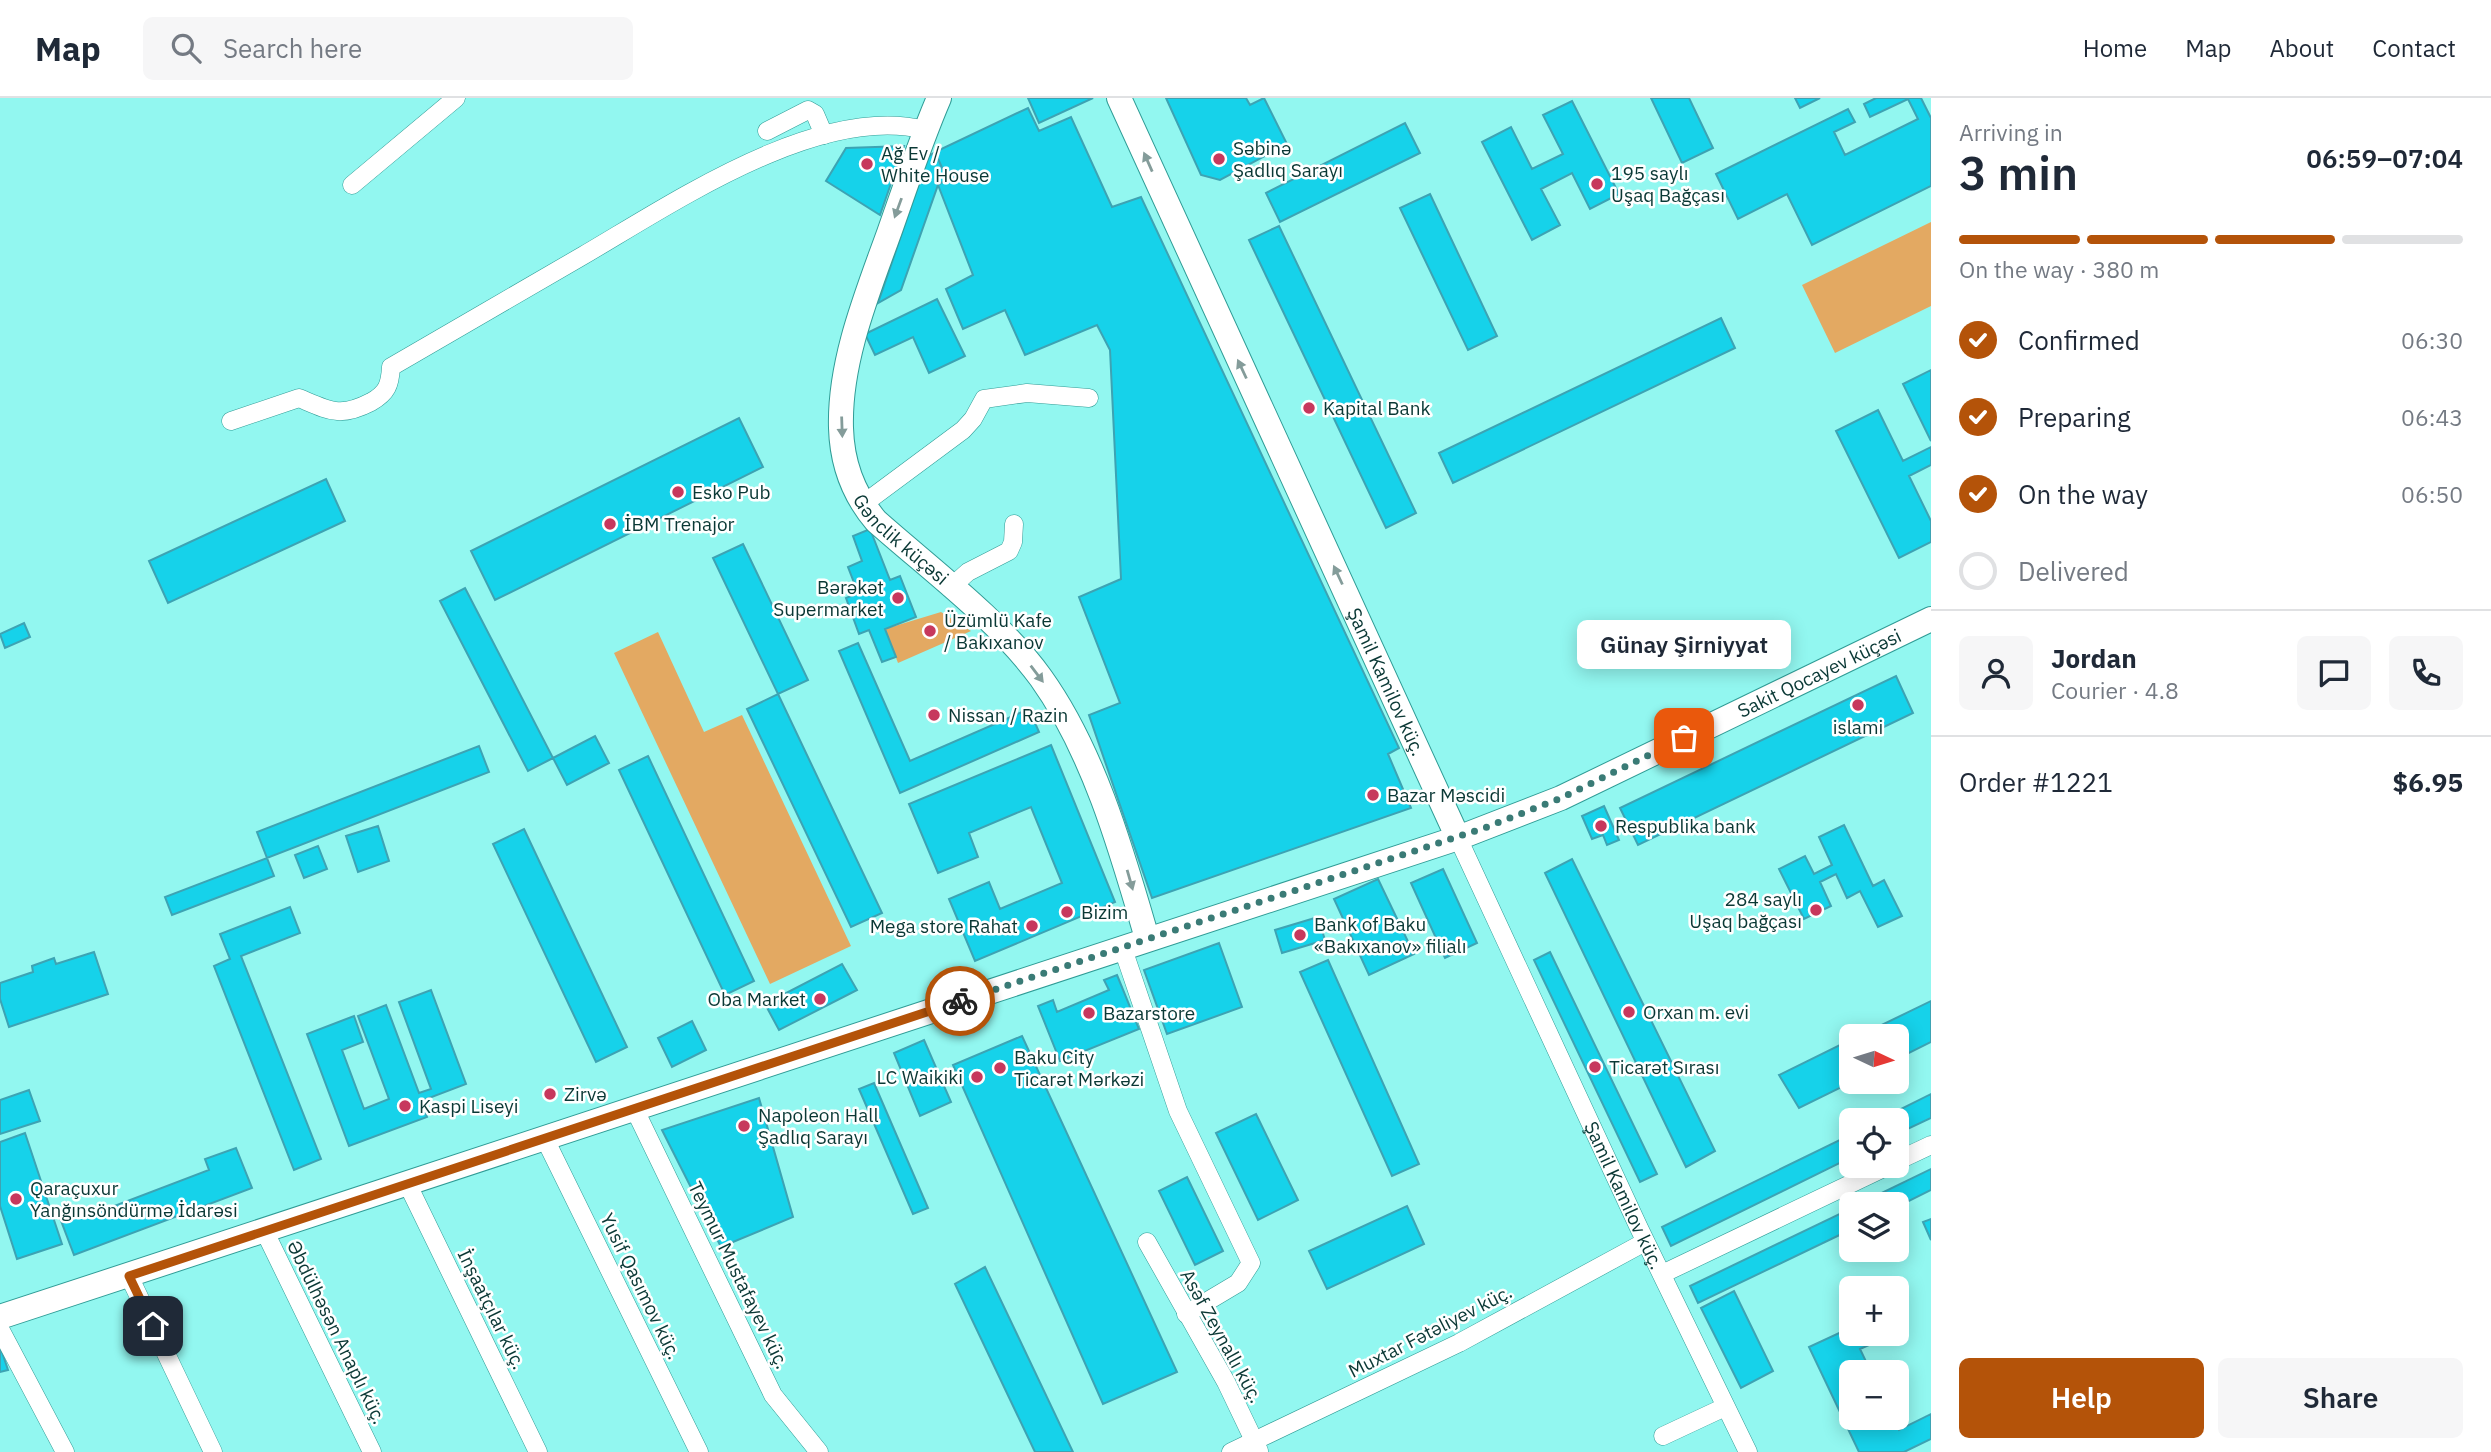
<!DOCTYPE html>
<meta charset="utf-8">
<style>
:root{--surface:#fff;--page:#f6f6f7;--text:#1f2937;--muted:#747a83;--line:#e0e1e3;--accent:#b45309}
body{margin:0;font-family:"IBM Plex Sans",sans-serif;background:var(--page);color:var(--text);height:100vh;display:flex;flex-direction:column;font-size:26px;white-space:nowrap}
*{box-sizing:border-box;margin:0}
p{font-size:23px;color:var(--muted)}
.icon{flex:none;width:38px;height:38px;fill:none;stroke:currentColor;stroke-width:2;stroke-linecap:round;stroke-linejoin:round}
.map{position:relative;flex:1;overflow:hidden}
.drawer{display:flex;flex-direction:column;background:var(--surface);width:560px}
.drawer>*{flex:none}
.needle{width:46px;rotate:94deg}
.tools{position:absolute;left:1839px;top:926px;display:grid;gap:14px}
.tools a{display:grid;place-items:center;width:70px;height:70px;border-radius:10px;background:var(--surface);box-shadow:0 4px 18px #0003;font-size:35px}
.pin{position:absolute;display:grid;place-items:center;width:60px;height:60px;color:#fff;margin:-30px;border-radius:14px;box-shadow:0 4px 10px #0006}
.courier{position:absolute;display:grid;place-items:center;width:70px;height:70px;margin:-35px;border:5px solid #b45309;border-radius:50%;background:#fff;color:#222;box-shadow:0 2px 9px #0007}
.bubble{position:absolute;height:49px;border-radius:10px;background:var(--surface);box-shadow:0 4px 18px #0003;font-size:23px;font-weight:600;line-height:49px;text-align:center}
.headline em{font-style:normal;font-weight:600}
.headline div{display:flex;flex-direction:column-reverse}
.headline{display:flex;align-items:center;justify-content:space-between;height:119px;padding:0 28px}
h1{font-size:46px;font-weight:600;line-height:52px}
.bar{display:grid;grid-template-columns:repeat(4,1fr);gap:10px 7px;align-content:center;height:84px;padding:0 28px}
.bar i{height:9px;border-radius:5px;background:var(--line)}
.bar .current{background:var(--accent)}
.bar p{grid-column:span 4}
.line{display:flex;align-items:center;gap:18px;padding:0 28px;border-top:2px solid var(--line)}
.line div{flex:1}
.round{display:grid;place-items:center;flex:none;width:74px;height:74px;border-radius:10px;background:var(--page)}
ol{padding:0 28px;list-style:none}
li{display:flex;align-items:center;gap:21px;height:77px}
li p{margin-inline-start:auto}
li .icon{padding:7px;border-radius:50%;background:var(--accent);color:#fff;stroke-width:4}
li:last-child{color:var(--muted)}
li i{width:38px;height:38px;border:4px solid var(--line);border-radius:50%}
.action{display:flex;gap:14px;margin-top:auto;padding:14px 28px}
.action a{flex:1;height:80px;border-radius:10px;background:var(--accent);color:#fff;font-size:28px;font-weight:600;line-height:80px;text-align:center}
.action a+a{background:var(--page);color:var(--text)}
header{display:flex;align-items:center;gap:42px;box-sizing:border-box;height:98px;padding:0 35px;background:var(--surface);border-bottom:2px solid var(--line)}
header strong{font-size:33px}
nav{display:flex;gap:38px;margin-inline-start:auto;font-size:24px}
.search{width:490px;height:63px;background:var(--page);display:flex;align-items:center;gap:18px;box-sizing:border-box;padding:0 24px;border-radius:10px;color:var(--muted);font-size:26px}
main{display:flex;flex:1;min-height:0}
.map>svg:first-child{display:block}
</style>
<header>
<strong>Map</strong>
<div class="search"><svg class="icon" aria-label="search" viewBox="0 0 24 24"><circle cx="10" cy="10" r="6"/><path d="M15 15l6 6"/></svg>Search here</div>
<nav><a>Home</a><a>Map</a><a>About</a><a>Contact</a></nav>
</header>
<main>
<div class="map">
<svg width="1931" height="1354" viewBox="0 0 1931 1354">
<rect width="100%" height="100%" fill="#92f7f0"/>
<path fill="#e3a962" d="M 1931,124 L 1931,208 L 1835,255 L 1802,187 Z
M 941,514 L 971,533 L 898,565 L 885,531 Z
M 658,534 L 704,634 L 742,617 L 851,848 L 770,886 L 614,555 Z"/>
<path fill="#16d2ea" stroke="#3da3b3" stroke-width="2" d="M 1028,0 L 1093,0 L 1039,25 Z
M 1166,0 L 1246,0 L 1250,7 L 1264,0 L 1287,46 L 1220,82 L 1201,77 Z
M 1651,0 L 1689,0 L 1713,50 L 1682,65 Z
M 1795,0 L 1820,0 L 1800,10 Z
M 1876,0 L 1921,0 L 1931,20 L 1931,88 L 1812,147 L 1787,96 L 1738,121 L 1716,76 L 1848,11 L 1855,24 L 1834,34 L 1845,57 L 1918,21 L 1908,1 L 1870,19 L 1864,6 Z
M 1572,3 L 1619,96 L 1590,111 L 1572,75 L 1541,91 L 1560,127 L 1532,142 L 1482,44 L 1511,29 L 1532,71 L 1563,56 L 1543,17 Z
M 1028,10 L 1039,33 L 1071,19 L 1112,109 L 1141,99 L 1399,650 L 1388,656 L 1411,710 L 1152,800 L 1089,617 L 1120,605 L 1079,499 L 1121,481 L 1110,252 L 1097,227 L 1025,257 L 1005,212 L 963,231 L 946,191 L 973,177 L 938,87 L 947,81 L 935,54 Z
M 1405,25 L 1420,55 L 1280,124 L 1266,95 Z
M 904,48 L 880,117 L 826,83 L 846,50 Z
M 935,54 L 947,81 L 938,87 L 901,192 L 878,205 L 928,59 Z
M 1430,96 L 1497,238 L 1468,252 L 1400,110 Z
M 1279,128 L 1416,415 L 1386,430 L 1249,142 Z
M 937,201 L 965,258 L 929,275 L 913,239 L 875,257 L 865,236 Z
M 1721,220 L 1735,250 L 1453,385 L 1439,355 Z
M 1931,272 L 1931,343 L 1903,286 Z
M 1878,312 L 1903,363 L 1931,349 L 1931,367 L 1909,378 L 1931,423 L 1931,444 L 1899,460 L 1836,333 Z
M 739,320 L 763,369 L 495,502 L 471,453 Z
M 326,381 L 345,423 L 168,505 L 149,463 Z
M 870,431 L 890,482 L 900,478 L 916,519 L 885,531 L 896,559 L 882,564 L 869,532 L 859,536 L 846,500 L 858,495 L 848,469 L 862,463 L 853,438 Z
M 743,446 L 808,582 L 778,596 L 713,460 Z
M 465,490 L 553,660 L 528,673 L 440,503 Z
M 24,525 L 30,539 L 5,550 L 0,536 Z
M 858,545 L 910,663 L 1029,611 L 1039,634 L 900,695 L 839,553 Z
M 1896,578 L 1913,615 L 1638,747 L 1620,710 Z
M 778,596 L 882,815 L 851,829 L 747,611 Z
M 595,638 L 609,665 L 567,687 L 553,660 Z
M 1051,647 L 1115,804 L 975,863 L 949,801 L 989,784 L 1000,811 L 1062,785 L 1031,709 L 969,735 L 978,759 L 938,775 L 909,706 Z
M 479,648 L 489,674 L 267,760 L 257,734 Z
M 648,658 L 754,883 L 725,897 L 619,672 Z
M 1604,708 L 1619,742 L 1607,747 L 1603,737 L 1592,741 L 1582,718 Z
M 1844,727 L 1873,788 L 1884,782 L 1902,818 L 1878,829 L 1860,793 L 1847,800 L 1836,776 L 1820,784 L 1831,808 L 1804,821 L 1779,771 L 1805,758 L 1814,776 L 1832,767 L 1819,739 Z
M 378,728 L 389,763 L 358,774 L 346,738 Z
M 524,731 L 627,949 L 596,964 L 493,746 Z
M 318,748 L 327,771 L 304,780 L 295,757 Z
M 267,760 L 274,778 L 172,817 L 165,799 Z
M 1572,761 L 1715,1053 L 1686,1069 L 1545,775 Z
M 1443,771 L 1477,845 L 1445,860 L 1411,785 Z
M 1378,781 L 1414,856 L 1369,877 L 1334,801 Z
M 290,809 L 300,835 L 241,858 L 321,1061 L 294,1072 L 214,868 L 230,861 L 220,836 Z
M 1318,819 L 1325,842 L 1282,855 L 1275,832 Z
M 1219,845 L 1242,909 L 1167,936 L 1144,872 Z
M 94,854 L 108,896 L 9,929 L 0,901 L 0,885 L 33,874 L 32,868 L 54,860 L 56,866 Z
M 1550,854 L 1657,1076 L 1640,1084 L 1534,862 Z
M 1328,862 L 1419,1066 L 1392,1078 L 1300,874 Z
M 842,866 L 857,892 L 779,932 L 765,906 Z
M 1117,877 L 1139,931 L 1060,963 L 1038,908 L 1053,902 L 1057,914 L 1109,892 L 1104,882 Z
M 431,892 L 466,986 L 421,1003 L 427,1019 L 349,1048 L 307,936 L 354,918 L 363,944 L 342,952 L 364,1011 L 389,1001 L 358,918 L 386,907 L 419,995 L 431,991 L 399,904 Z
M 1931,903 L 1931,944 L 1897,961 L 1897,938 L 1859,938 Z
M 692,923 L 706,952 L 672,969 L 658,940 Z
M 1022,938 L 1177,1274 L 1103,1306 L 953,967 Z
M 1852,941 L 1852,984 L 1799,1010 L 1779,977 Z
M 924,942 L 951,1004 L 920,1018 L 894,955 Z
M 874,985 L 928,1110 L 913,1116 L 859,991 Z
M 29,992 L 40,1023 L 0,1036 L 0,1002 Z
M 1931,996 L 1931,1020 L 1897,1036 L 1897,1022 L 1879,1022 Z
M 759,1000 L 793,1119 L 721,1149 L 662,1032 Z
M 1256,1016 L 1298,1102 L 1258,1122 L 1216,1035 Z
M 25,1035 L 62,1146 L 17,1161 L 0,1108 L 0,1044 Z
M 1852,1036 L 1852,1059 L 1671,1148 L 1662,1129 Z
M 236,1050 L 252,1090 L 74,1157 L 60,1120 L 80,1113 L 83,1120 L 209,1072 L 205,1061 Z
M 1931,1071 L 1931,1092 L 1897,1109 L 1897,1106 L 1859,1106 Z
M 1187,1079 L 1223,1153 L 1195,1167 L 1159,1093 Z
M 1407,1108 L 1424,1146 L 1327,1191 L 1309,1153 Z
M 1852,1110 L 1852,1131 L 1698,1205 L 1690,1188 Z
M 1931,1121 L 1931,1142 L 1923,1124 Z
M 985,1169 L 1073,1354 L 1035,1354 L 955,1186 Z
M 1734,1193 L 1773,1273 L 1741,1290 L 1701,1210 Z
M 1852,1229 L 1852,1236 L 1893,1236 L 1860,1251 L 1871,1274 L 1852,1274 L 1852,1320 L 1893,1320 L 1899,1332 L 1931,1316 L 1931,1341 L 1904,1354 L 1859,1354 L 1809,1249 Z
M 0,1248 L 8,1272 L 0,1274 Z"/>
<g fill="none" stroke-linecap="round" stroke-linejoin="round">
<defs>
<g id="street">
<path d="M 767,33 L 808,12 L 815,16 L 824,37"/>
<path d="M 352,87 L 456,0"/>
<path d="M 231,323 L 299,300 C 330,313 340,320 371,304 C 387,295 390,287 391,269 C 455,232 520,194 584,157 C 673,105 820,5 925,32"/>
<path d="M 862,407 L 963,332 L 973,321 L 984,301 L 1027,295 L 1089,300"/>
<path d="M 950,490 L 968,474 L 1009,453 L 1013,444 L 1014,426"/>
<path id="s1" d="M 1458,740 L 1639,1130 L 1748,1354"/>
<path d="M 1122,848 L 1178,1013 L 1251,1165 L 1238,1185 L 1186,1216"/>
<path d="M 634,1010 L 773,1297 L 819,1354"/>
<path d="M 545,1041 L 699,1354"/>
<path d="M 1897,1063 L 1931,1047"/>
<path d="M 408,1087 L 538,1354"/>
<path d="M 264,1132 L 372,1354"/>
<path d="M 1147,1144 L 1226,1284 L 1259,1353"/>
<path d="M 1662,1176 L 1888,1068"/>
<path d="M 129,1178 L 213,1354"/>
<path d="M 0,1231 L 65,1354"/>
<path d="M 1663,1338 L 1725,1309"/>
<path d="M 1231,1354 L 1459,1245 L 1645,1144"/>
</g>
<g id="secondary">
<path id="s2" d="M 939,0 C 920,44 905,90 889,135 C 867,196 839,264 841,330 C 842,366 853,396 876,423 C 930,471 999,522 1041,580 C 1094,654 1122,754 1147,840"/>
<path id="s3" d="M 1119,0 L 1458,740"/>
<path id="s4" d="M 0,1219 L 1458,740 L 1561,700 L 1931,521"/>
</g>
</defs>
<use href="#street" stroke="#309c96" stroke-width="19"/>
<use href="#secondary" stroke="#309c96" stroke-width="26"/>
<use href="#street" stroke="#fff" stroke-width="18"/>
<use href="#secondary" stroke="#fff" stroke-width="24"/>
</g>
<defs><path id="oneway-solid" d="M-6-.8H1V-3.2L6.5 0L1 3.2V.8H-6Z" transform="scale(1.75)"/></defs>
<g fill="#849c9a">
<use href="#oneway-solid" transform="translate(1148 64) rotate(-114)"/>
<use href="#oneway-solid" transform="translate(898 110) rotate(110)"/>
<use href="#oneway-solid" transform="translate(1242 271) rotate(-115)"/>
<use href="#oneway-solid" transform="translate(842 329) rotate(88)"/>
<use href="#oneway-solid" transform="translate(1338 477) rotate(-115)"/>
<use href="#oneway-solid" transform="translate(1037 576) rotate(53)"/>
<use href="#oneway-solid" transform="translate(1130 782) rotate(74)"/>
</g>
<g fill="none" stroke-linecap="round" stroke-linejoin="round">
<path stroke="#3a7b76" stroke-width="7" stroke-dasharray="0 12.6" d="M 960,903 L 1487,729 L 1561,700 L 1684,640"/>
<path stroke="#b45309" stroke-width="9" d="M 153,1228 L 129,1178 L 960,903"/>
</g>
<g fill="#c7385d" stroke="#fff" stroke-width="2.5">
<circle cx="1219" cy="61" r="7"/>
<circle cx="867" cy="66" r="7"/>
<circle cx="1597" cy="86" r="7"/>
<circle cx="1309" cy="310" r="7"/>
<circle cx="678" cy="394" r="7"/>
<circle cx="610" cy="426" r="7"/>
<circle cx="898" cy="500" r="7"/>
<circle cx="930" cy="533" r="7"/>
<circle cx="1858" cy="607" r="7"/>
<circle cx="934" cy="617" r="7"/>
<circle cx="1373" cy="697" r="7"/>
<circle cx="1601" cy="728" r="7"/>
<circle cx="1816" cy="812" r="7"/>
<circle cx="1067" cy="814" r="7"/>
<circle cx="1032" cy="828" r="7"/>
<circle cx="1300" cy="837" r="7"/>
<circle cx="820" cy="901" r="7"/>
<circle cx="1629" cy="914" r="7"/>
<circle cx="1089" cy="915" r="7"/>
<circle cx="1595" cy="969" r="7"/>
<circle cx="1000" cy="970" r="7"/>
<circle cx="977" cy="979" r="7"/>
<circle cx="550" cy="996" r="7"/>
<circle cx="405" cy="1008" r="7"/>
<circle cx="744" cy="1028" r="7"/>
<circle cx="16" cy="1101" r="7"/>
</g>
<g text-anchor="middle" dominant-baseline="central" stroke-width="5" stroke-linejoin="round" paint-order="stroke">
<g font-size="19" fill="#0a3835" stroke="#fff" text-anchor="start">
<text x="1233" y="50">Səbinə<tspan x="1233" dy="22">Şadlıq Sarayı</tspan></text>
<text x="881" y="55">Ağ Ev /<tspan x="881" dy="22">White House</tspan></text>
<text x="1611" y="75">195 saylı<tspan x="1611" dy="22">Uşaq Bağçası</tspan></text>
<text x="1323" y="310">Kapital Bank</text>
<text x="692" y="394">Esko Pub</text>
<text x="624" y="426">İBM Trenajor</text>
<text x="884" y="489" text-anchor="end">Bərəkət<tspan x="884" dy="22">Supermarket</tspan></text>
<text x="944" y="522">Üzümlü Kafe<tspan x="944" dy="22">/ Bakıxanov</tspan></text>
<text x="948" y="617">Nissan / Razin</text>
<text x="1858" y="629" text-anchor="middle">islami</text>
<text x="1387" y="697">Bazar Məscidi</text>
<text x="1615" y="728">Respublika bank</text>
<text x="1802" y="801" text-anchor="end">284 saylı<tspan x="1802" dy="22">Uşaq bağçası</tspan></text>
<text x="1081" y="814">Bizim</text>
<text x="1314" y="826">Bank of Baku<tspan x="1314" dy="22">«Bakıxanov» filialı</tspan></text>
<text x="1018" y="828" text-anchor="end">Mega store Rahat</text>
<text x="806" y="901" text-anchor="end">Oba Market</text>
<text x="1643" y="914">Orxan m. evi</text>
<text x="1103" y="915">Bazarstore</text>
<text x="1014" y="959">Baku City<tspan x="1014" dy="22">Ticarət Mərkəzi</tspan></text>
<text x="1609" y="969">Ticarət Sırası</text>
<text x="963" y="979" text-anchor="end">LC Waikiki</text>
<text x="564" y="996">Zirvə</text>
<text x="419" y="1008">Kaspi Liseyi</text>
<text x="758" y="1017">Napoleon Hall<tspan x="758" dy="22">Şadlıq Sarayı</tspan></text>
<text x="30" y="1090">Qaraçuxur<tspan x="30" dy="22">Yanğınsöndürmə İdarəsi</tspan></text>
</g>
<g font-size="19" fill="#0a3835" stroke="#fff">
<text stroke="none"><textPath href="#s2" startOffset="478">Gənclik küçəsi</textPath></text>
<text stroke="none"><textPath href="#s4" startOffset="1932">Sakit Qocayev küçəsi</textPath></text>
<text stroke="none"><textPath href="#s3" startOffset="642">Şamil Kamilov küç.</textPath></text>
<text stroke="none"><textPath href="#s1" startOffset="394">Şamil Kamilov küç.</textPath></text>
<text transform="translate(739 1177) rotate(64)">Teymur Mustafayev küç.</text>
<text transform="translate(641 1188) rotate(64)">Yusif Qasımov küç.</text>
<text transform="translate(492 1211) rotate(64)">İnşaatçılar küç.</text>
<text transform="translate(1430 1233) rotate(-27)">Muxtar Fətəliyev küç.</text>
<text transform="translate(337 1234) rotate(64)">Əbdülhəsən Anaplı küç.</text>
<text transform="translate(1222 1238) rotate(61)">Asəf Zeynallı küç.</text>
</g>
</g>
</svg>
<div class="tools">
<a><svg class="needle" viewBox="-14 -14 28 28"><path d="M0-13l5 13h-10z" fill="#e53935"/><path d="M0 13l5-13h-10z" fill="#747a83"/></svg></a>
<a><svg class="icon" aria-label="locate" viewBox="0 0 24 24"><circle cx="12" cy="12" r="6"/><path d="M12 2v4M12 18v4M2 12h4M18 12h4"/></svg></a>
<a><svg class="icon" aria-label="layers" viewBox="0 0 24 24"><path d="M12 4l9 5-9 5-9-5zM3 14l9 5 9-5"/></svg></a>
<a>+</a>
<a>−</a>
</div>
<div class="pin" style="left:1684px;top:640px;background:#ea580c"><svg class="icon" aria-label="bag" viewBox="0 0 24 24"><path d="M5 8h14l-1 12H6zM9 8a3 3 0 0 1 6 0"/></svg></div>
<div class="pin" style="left:153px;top:1228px;background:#1f2937"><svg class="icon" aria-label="home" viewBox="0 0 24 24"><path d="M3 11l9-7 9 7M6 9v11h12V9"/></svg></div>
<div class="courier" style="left:960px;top:903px"><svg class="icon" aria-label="bike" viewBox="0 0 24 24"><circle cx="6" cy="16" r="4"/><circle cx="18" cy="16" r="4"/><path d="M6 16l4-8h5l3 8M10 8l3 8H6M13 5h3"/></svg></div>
<div class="bubble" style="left:1577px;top:522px;width:214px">Günay Şirniyyat</div>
</div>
<section class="drawer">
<div class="headline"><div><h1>3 min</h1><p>Arriving in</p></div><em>06:59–07:04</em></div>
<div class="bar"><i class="current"></i><i class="current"></i><i class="current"></i><i></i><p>On the way · 380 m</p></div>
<ol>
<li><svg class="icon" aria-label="check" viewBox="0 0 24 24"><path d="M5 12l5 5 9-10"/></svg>Confirmed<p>06:30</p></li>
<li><svg class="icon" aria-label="check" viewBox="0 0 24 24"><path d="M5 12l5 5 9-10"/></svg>Preparing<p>06:43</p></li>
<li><svg class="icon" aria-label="check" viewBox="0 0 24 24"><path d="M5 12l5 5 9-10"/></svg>On the way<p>06:50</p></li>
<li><i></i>Delivered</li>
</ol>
<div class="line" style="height:126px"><a class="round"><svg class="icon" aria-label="person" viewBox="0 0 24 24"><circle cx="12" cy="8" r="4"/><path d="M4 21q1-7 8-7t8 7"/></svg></a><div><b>Jordan</b><p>Courier · 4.8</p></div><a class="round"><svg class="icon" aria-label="chat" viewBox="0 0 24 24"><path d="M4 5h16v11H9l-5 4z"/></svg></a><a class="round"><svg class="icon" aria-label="phone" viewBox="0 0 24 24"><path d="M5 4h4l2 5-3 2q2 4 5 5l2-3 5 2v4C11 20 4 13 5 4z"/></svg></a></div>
<div class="line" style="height:91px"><div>Order #1221</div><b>$6.95</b></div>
<div class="action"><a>Help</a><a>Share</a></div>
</section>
</main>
